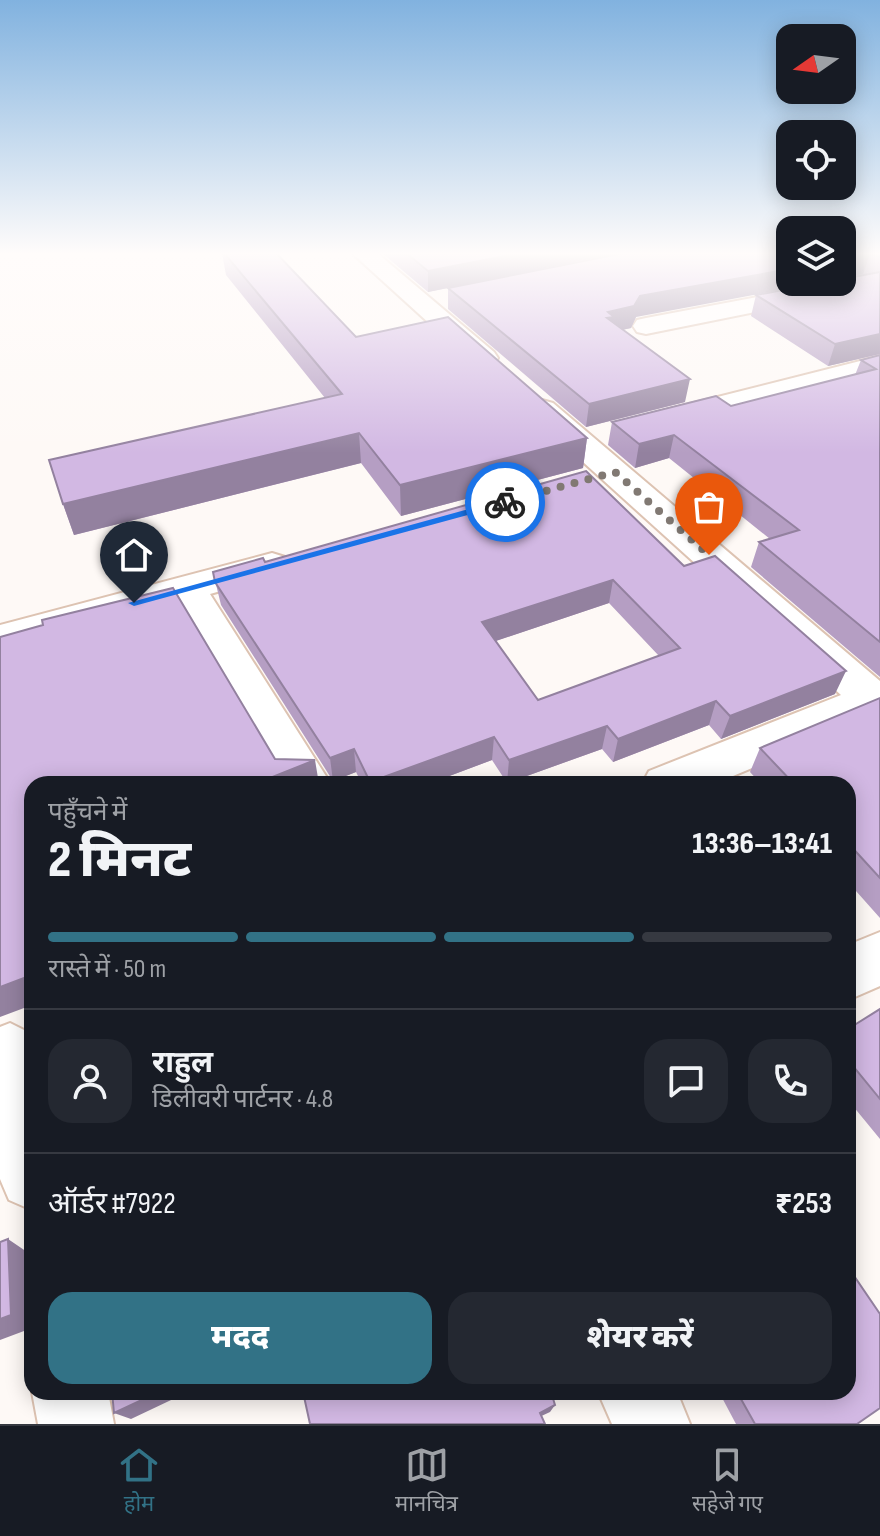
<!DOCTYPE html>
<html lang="hi">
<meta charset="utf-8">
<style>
:root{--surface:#171b24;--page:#242831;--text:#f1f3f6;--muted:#9ea1a6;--line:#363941;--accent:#327286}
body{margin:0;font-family:"Sofia Sans Condensed","Noto Sans Devanagari",sans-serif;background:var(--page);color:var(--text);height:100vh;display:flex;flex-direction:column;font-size:30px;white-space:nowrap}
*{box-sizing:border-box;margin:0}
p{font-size:26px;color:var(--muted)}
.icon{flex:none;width:44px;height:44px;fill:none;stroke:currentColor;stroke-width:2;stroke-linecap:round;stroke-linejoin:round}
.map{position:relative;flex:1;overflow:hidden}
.drawer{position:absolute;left:24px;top:776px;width:832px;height:624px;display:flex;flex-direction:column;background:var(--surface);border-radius:24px;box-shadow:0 4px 20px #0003}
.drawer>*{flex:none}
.needle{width:52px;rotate:256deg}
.buttons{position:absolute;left:776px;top:24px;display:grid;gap:16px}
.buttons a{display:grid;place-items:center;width:80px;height:80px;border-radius:16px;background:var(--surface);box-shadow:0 4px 20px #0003;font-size:40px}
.pin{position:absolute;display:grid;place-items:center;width:68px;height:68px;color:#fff;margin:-82px -34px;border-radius:50% 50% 50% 0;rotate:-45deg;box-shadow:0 0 8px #0007}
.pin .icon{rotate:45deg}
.courier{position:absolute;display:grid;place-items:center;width:80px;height:80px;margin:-40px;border:6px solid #1a73e8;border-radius:50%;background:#fff;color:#222;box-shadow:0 2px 10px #0007}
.headline em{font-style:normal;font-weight:800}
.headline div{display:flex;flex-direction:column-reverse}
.headline{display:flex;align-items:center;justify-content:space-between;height:136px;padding:0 24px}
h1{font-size:52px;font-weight:800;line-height:60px}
.bar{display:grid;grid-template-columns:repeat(4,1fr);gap:12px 8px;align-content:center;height:96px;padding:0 24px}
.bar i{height:10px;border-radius:6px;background:var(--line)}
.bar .active{background:var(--accent)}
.bar p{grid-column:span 4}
.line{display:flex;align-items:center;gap:20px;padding:0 24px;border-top:2px solid var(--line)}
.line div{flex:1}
.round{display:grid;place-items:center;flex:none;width:84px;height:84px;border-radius:24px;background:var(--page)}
.action{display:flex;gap:16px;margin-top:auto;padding:16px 24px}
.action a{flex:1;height:92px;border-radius:24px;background:var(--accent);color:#fff;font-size:32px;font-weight:800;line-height:92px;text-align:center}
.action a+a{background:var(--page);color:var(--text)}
.menu{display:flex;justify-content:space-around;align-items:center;height:112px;border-top:2px solid var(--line);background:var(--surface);font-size:22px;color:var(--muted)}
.menu a{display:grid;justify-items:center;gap:4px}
.menu .active{color:var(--accent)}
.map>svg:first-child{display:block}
</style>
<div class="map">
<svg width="880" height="1424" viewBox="0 0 880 1424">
<rect width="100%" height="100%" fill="#fef9f6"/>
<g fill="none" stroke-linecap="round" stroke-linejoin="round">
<defs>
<path id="street" d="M 352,253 L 377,253 L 494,352 L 498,358 L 494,364 L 484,366 L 474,364 Z
M 811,287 L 820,289 L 823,294 L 820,299 L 646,334 L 637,332 L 633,326 L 637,320 L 646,318 Z
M 880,356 L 880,372 L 669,427 L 658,424 L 654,418 L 658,412 Z
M 542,400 L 553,403 L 880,681 L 880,721 L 871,718 L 714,784 L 642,784 L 649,771 L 841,695 L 531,415 L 527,409 L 531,403 Z
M 272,553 L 285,557 L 291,565 L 285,573 L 210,594 L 331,784 L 283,784 L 177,603 L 0,653 L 0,625 Z
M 880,932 L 880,986 L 848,1000 L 848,945 Z
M 10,1023 L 32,1034 L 32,1210 L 9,1200 L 0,1179 L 0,1027 Z
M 32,1392 L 108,1392 L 114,1424 L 38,1424 Z
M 598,1392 L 677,1392 L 690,1424 L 612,1424 Z"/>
</defs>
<use href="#street" stroke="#ddc3b2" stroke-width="4"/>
<use href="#street" fill="#fff" fill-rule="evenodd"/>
</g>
<path fill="#b59ec3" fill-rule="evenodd" d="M 222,253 L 276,253 L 356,337 L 587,438 L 583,468 L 401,516 L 361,463 L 74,535 L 63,504 L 325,398 L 226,275 Z
M 382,253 L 619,253 L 453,287 L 636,317 L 631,328 L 622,330 L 685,402 L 586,427 L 448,309 L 448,288 L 428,292 Z
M 842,253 L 880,253 L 880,354 L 828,366 L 751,316 L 756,295 L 863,274 Z
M 880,355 L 880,677 L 751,567 L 759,542 L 770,539 L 669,458 L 635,468 L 608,445 L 612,422 L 731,406 L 855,375 L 861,360 Z
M 265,562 L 684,566 L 835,694 L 721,739 L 709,725 L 613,762 L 602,749 L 507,783 L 492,760 L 428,784 L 362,784 L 356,772 L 333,781 L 221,605 L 213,572 ZM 609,603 L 659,656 L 538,700 L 495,641 Z
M 880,698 L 880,918 L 848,882 L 848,784 L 761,784 L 750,772 L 760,748 Z
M 880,1009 L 880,1139 L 848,1100 L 848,1029 Z
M 719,1392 L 848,1392 L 857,1424 L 736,1424 Z"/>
<path fill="#93819f" d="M 520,253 L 619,253 L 428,292 L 428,271 Z
M 870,254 L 863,274 L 842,278 L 842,259 Z
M 790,269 L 790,282 L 822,282 L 636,317 L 631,328 L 612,332 L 604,340 L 608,312 L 640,296 Z
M 880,334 L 880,354 L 828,366 L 835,344 Z
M 690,379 L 685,402 L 586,427 L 589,404 Z
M 359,433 L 361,463 L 74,535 L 63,504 Z
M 674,435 L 669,458 L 635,468 L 639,444 Z
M 587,438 L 583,468 L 401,516 L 400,485 Z
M 613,580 L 609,603 L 481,646 L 482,622 Z
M 846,671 L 835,694 L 721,739 L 730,716 Z
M 716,701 L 709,725 L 613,762 L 618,739 Z
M 607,726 L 602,749 L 507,783 L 509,760 Z
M 494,737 L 492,760 L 428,784 L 371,784 L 370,782 Z
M 354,749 L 356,772 L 333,781 L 330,758 Z
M 315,760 L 319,784 L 255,784 Z
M 32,975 L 32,1005 L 0,1017 L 0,987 Z
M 8,1239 L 30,1254 L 32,1328 L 0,1340 L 0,1319 Z
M 159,1392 L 188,1392 L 131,1419 L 114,1413 Z
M 555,1405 L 550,1412 L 535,1419 L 540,1413 Z"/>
<path fill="#d2b8e3" stroke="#93819f" stroke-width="2" fill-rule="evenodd" d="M 224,253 L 276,253 L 356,337 L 448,317 L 587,438 L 400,485 L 359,433 L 63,504 L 49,460 L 342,394 Z
M 406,253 L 520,253 L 428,271 Z
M 624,253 L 790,253 L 790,269 L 640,296 L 634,306 L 608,312 L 614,317 L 607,318 L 690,379 L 589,404 L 448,288 Z
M 842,253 L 880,253 L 880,257 L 870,254 L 842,259 Z
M 880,272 L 880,334 L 835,344 L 756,295 L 825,282 L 842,282 L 842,279 Z
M 880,355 L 880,642 L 759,542 L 799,530 L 674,435 L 639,444 L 612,422 L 716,396 L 731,406 L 876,369 L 861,360 Z
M 586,471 L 684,566 L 715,556 L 846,671 L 730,716 L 716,701 L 618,739 L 607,726 L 509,760 L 494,737 L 370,782 L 354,749 L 330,758 L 215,582 L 213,572 L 263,558 L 265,562 ZM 613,580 L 680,648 L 538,700 L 482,622 Z
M 173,588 L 275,759 L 315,760 L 255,784 L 32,784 L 32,975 L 0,987 L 0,637 L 43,625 L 42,620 Z
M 880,698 L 880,878 L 848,843 L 848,784 L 794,784 L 760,748 Z
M 880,1009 L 880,1099 L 848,1060 L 848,1029 Z
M 8,1239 L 11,1315 L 0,1319 L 0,1242 Z
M 848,1267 L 880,1314 L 880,1408 L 857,1424 L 755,1424 L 737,1392 L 848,1392 Z
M 112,1392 L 159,1392 L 114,1413 Z
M 303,1392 L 551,1392 L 555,1405 L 540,1413 L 545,1424 L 310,1424 Z"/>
<linearGradient id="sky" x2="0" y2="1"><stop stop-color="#81b2df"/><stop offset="0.56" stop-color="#fffcfb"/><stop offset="1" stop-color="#fffcfb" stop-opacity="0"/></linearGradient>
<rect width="880" height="453" fill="url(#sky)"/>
<path fill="#1a73e8" d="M 505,499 L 508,499 L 508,504 L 134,606 L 128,603 Z"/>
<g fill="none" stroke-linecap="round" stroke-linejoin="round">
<path stroke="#817973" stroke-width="8" stroke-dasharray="0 14.4" d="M 505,502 L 615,472 L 709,555"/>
</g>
</svg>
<div class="buttons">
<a><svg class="needle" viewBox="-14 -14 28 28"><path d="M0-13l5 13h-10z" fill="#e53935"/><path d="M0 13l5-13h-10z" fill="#9ea1a6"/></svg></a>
<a><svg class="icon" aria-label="locate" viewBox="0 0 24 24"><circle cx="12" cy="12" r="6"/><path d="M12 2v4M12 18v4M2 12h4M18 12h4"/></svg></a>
<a><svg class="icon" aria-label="layers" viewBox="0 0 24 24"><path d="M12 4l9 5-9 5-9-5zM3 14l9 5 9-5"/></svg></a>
</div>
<div class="pin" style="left:709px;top:555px;background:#ea580c"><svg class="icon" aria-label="bag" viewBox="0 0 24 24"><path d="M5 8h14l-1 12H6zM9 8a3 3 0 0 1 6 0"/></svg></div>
<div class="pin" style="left:134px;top:603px;background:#1f2937"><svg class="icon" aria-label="home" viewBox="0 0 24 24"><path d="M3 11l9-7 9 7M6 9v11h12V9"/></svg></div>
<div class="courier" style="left:505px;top:502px"><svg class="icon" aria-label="bike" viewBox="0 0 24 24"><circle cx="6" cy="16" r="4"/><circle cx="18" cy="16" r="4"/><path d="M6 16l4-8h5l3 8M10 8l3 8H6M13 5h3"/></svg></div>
<section class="drawer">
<div class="headline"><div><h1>2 मिनट</h1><p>पहुँचने में</p></div><em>13:36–13:41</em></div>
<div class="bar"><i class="active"></i><i class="active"></i><i class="active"></i><i></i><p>रास्ते में · 50 m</p></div>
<div class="line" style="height:144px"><a class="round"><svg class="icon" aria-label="person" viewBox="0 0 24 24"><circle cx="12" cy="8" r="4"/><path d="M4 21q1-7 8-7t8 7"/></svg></a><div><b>राहुल</b><p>डिलीवरी पार्टनर · 4.8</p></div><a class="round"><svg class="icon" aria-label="chat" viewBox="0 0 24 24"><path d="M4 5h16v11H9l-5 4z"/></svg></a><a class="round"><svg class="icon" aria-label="phone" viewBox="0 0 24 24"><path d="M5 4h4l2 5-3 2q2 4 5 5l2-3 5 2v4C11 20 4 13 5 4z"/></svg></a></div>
<div class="line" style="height:104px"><div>ऑर्डर #7922</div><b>₹253</b></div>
<div class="action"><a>मदद</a><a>शेयर करें</a></div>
</section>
</div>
<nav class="menu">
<a class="active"><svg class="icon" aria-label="home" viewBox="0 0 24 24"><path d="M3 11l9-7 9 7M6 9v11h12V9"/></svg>होम</a>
<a><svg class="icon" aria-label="map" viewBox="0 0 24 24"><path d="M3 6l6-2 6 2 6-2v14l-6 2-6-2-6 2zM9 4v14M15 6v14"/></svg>मानचित्र</a>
<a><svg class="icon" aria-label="saved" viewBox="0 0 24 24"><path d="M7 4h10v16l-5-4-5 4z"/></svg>सहेजे गए</a>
</nav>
